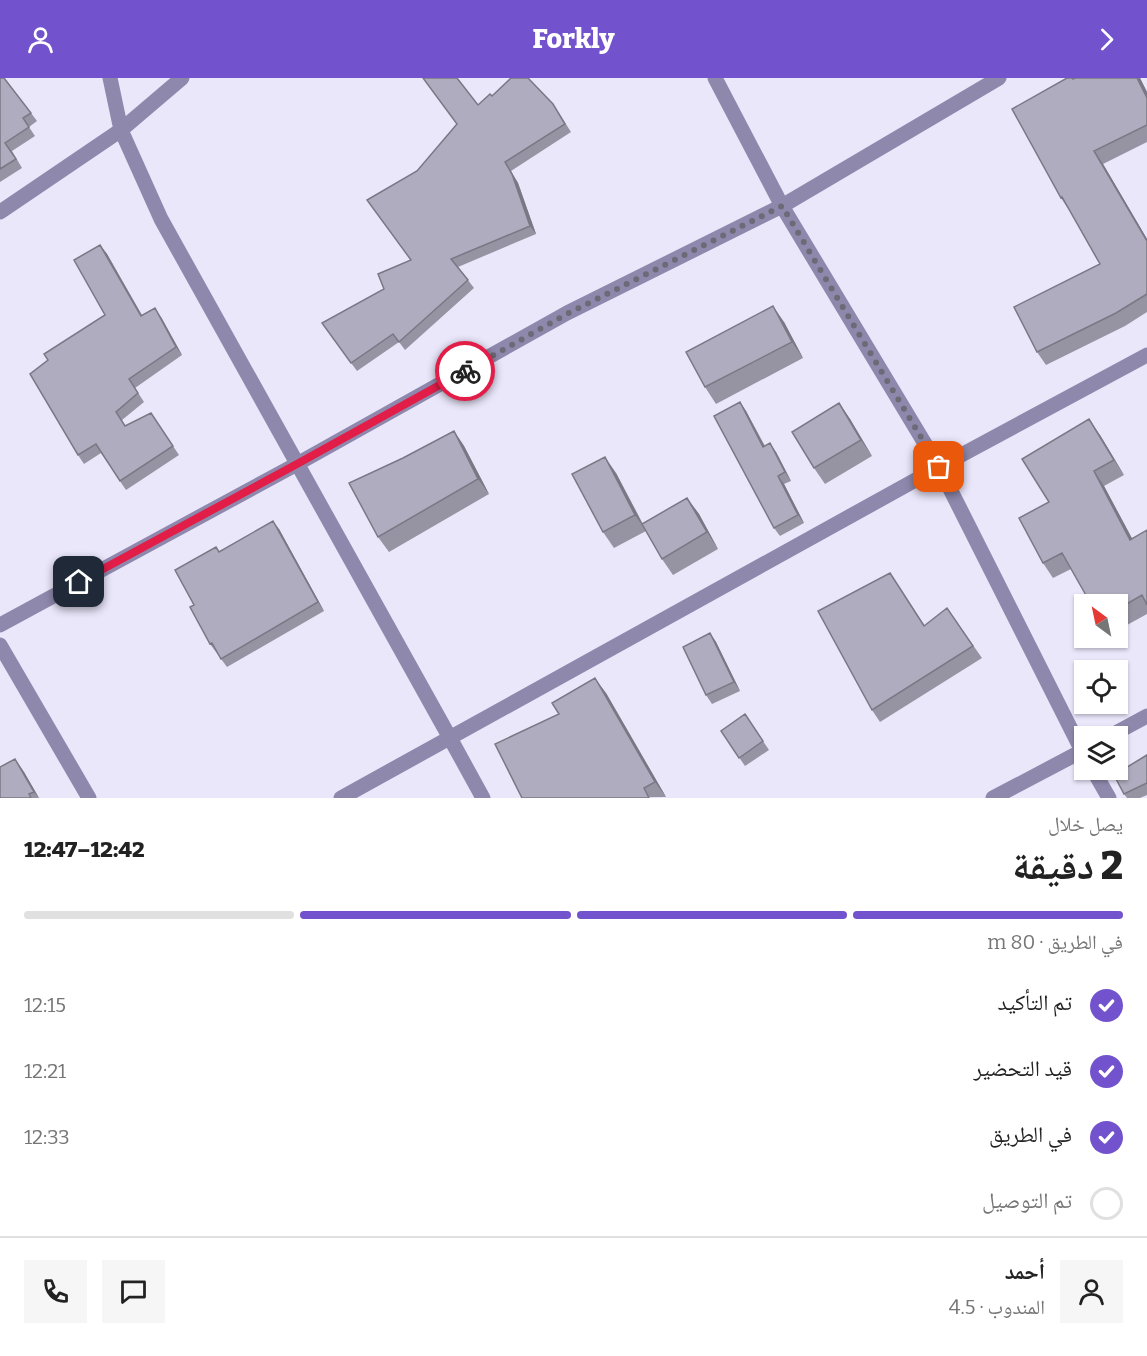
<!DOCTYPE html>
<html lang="ar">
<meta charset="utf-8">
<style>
:root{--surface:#fff;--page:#f6f6f6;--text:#222;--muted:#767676;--line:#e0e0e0;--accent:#7353cd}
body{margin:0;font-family:Bitter,"Noto Naskh Arabic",serif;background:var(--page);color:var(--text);direction:rtl;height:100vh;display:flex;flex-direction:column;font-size:22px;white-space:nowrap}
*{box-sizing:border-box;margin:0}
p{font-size:20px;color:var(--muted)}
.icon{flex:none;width:33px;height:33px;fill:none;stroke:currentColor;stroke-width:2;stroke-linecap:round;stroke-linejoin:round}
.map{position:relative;height:720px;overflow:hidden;direction:ltr}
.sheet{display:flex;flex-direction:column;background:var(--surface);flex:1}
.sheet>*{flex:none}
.needle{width:39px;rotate:327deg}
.controls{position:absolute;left:1074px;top:516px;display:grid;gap:12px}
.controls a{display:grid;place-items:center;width:54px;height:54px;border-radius:0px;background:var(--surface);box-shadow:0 2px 4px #0004;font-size:30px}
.pin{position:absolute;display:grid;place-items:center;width:51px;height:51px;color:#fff;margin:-26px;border-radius:12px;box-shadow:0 3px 9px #0006}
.courier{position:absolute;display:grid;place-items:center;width:60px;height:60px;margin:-30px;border:4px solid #e11d48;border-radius:50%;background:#fff;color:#222;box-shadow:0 2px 8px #0007}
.overview em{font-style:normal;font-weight:800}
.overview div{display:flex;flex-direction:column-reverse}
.overview{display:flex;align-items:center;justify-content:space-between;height:102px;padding:0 24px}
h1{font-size:39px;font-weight:800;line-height:45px}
.bar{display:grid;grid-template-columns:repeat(4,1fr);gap:9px 6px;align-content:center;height:72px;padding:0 24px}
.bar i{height:8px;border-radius:4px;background:var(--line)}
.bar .active{background:var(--accent)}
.bar p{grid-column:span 4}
.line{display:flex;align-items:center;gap:15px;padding:0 24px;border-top:2px solid var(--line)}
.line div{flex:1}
.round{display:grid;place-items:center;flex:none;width:63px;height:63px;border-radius:0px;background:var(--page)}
ol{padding:0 24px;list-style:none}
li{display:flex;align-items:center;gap:18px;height:66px}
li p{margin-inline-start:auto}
li .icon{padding:6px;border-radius:50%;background:var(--accent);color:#fff;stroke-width:4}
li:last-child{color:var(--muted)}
li i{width:33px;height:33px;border:3px solid var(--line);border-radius:50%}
header{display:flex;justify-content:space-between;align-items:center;height:78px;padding:0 24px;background:var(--accent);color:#fff;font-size:27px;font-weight:800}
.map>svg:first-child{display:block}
</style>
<header><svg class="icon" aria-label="forward" viewBox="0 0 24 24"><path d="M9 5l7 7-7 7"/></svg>Forkly<svg class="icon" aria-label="person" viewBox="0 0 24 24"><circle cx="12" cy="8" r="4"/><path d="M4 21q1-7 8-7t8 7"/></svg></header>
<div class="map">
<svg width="1147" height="720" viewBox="0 0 1147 720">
<rect width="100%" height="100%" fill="#eae7fb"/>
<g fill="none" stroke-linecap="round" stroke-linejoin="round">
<path stroke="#8e89ac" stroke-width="15" d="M 110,0 L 121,52 L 161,141 L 450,660 L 483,720
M 715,0 L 782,128 L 939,389 L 1084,677
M 0,134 L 121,52 L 182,0
M 0,547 L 297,386 L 567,235 L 782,128 L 999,0
M 0,567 L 89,720
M 1110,658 L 1147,638
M 1093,692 L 1109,720
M 341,720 L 939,389 L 1147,277
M 993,720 L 1084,672"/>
</g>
<path fill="#9694a3" d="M 0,0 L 31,35 L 37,43 L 29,49 L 35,58 L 12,73 L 22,90 L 0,104 Z
M 1075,0 L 1140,0 L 1147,14 L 1147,64 L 1103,86 L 1147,161 L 1147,234 L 1125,248 L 1046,287 L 1037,274 L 1100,186 L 1069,132 L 1061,120 L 1073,1 Z
M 492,18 L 559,35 L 571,54 L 511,93 L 518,105 L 536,156 L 458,189 L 474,210 L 405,272 L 399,264 L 357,293 L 322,245 L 384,211 L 411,182 L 417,93 L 478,27 Z
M 100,167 L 107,176 L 142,237 L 161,239 L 182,277 L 135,310 L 144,324 L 122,342 L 125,348 L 151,335 L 179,377 L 126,412 L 101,375 L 84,386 L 78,377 L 105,237 Z
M 784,244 L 803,280 L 716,326 L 705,309 Z
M 740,324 L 746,333 L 765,368 L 776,374 L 791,403 L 784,406 L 804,445 L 780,458 L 774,450 Z
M 839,325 L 850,341 L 872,378 L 825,406 L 814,390 Z
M 454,353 L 464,368 L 489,416 L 389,474 L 378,459 L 403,380 Z
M 1100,357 L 1124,397 L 1104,408 L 1132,461 L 1147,452 L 1147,536 L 1118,552 L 1118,526 L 1071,491 L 1053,500 L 1043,485 L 1049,424 Z
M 616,395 L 643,446 L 687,420 L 699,436 L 718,471 L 673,497 L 662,481 L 646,453 L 614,470 L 603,454 Z
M 279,451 L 324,533 L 227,589 L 210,566 L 194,527 L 216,469 L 219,474 Z
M 899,508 L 925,548 L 947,530 L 982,580 L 880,644 L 872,632 Z
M 710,555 L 716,564 L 740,613 L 712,626 L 706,617 Z
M 606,615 L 666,719 L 522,720 Z
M 745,636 L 769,672 L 745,688 L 721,653 Z
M 1147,677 L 1147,717 L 1140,720 L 1127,720 L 1124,716 Z
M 15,681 L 24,694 L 39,720 L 0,720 Z"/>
<path fill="#7a7885" d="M 1137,0 L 1140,0 L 1147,14 L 1147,20 Z
M 1094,73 L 1103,86 L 1147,161 L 1147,163 Z
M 505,84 L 518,105 L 536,156 L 530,148 Z
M 100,167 L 107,176 L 147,247 L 141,238 Z
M 773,228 L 784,244 L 803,280 L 792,264 Z
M 155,230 L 161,239 L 182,277 L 176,269 Z
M 740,324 L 746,333 L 769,377 L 763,369 Z
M 839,325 L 850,341 L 872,378 L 861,362 Z
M 1089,341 L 1100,357 L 1124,397 L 1114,382 Z
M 454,353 L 464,368 L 489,416 L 478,401 Z
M 770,365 L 776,374 L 791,403 L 785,394 Z
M 605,379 L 616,395 L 646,453 L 635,437 Z
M 1094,393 L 1104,408 L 1141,477 L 1130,462 Z
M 778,398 L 784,406 L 804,445 L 798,437 Z
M 687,420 L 699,436 L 718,471 L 707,454 Z
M 273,443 L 279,451 L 324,533 L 318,524 Z
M 710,555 L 716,564 L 740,613 L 734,604 Z
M 595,600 L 606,615 L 666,719 L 655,704 Z
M 15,681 L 24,694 L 39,720 L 34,714 Z"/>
<path fill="#aeacbe" stroke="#7a7885" stroke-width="1.5" d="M 0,0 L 4,0 L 31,35 L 23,40 L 29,49 L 5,65 L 16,81 L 0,91 Z
M 423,0 L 457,0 L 478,27 L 490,16 L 492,18 L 511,0 L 528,0 L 553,26 L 565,46 L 505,84 L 512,96 L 530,148 L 451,181 L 468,202 L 399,264 L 393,256 L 351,285 L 322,245 L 384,211 L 378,196 L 411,182 L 367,122 L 417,93 L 457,46 Z
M 1067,0 L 1072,0 L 1073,1 L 1075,0 L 1137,0 L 1147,20 L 1147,47 L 1094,73 L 1147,163 L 1147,216 L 1116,235 L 1037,274 L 1014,229 L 1100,186 L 1062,119 L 1061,120 L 1012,31 Z
M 100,167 L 141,238 L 155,230 L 176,269 L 129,301 L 138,315 L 116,334 L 125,348 L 151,335 L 173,368 L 120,403 L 96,366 L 78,377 L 30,296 L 48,282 L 44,276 L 105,237 L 74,182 Z
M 773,228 L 792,264 L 705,309 L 686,274 Z
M 740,324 L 763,369 L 770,365 L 785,394 L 778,398 L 798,437 L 774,450 L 714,338 Z
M 839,325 L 861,362 L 814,390 L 792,354 Z
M 1089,341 L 1114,382 L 1094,393 L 1130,462 L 1147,452 L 1147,527 L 1142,517 L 1118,531 L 1118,526 L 1091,526 L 1062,475 L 1043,485 L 1019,440 L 1049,424 L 1022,381 Z
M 454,353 L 478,401 L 378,459 L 349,405 L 403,380 Z
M 605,379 L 635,437 L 603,454 L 572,396 Z
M 687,420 L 707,454 L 662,481 L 642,446 Z
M 273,443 L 318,524 L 221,581 L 212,565 L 210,566 L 190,529 L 194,527 L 175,492 L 216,469 L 219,474 Z
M 890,495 L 924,548 L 947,530 L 973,568 L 872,632 L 818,533 Z
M 710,555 L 734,604 L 706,617 L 683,569 Z
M 595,600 L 655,704 L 644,710 L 649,720 L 522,720 L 495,666 L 559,636 L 552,625 Z
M 745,636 L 763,663 L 739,680 L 721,653 Z
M 1147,677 L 1147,705 L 1124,716 L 1114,697 Z
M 15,681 L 34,714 L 29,716 L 31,720 L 0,720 L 0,689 Z"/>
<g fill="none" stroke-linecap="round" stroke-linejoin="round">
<path stroke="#6c6a76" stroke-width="6" stroke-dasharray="0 10.8" d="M 465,293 L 567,236 L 782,128 L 939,389"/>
<path stroke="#e11d48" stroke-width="8" d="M 79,504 L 297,386 L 465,293"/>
</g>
</svg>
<div class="controls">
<a><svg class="needle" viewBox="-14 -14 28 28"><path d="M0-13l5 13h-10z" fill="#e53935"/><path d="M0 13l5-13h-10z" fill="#767676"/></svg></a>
<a><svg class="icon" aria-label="locate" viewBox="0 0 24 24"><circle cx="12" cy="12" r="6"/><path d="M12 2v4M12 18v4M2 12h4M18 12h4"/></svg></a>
<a><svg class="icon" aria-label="layers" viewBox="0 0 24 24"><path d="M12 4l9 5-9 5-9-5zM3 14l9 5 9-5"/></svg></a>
</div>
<div class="pin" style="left:939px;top:389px;background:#ea580c"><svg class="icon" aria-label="bag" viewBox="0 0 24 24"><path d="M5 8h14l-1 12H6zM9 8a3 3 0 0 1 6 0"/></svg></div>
<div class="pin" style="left:79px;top:504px;background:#1f2937"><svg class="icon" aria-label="home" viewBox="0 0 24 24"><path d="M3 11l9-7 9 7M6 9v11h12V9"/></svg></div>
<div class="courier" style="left:465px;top:293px"><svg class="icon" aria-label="bike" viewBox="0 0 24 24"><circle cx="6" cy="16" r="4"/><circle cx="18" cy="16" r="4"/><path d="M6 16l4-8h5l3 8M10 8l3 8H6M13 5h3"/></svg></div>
</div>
<section class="sheet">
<div class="overview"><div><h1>2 دقيقة</h1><p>يصل خلال</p></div><em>12:42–12:47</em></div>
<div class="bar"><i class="active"></i><i class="active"></i><i class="active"></i><i></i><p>في الطريق · 80 m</p></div>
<ol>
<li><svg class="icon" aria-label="check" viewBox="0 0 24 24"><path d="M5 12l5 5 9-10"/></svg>تم التأكيد<p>12:15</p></li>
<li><svg class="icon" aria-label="check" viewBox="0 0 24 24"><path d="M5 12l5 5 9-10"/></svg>قيد التحضير<p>12:21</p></li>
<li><svg class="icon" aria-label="check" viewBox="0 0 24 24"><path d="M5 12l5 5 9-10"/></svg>في الطريق<p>12:33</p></li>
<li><i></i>تم التوصيل</li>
</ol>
<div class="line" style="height:108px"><a class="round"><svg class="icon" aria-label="person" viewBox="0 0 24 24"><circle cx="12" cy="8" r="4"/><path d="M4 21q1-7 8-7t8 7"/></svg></a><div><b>أحمد</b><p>المندوب · 4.5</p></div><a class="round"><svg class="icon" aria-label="chat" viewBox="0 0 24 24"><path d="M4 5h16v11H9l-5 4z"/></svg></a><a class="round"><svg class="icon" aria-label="phone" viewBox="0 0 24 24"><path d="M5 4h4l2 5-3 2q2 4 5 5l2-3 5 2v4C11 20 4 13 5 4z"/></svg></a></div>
</section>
